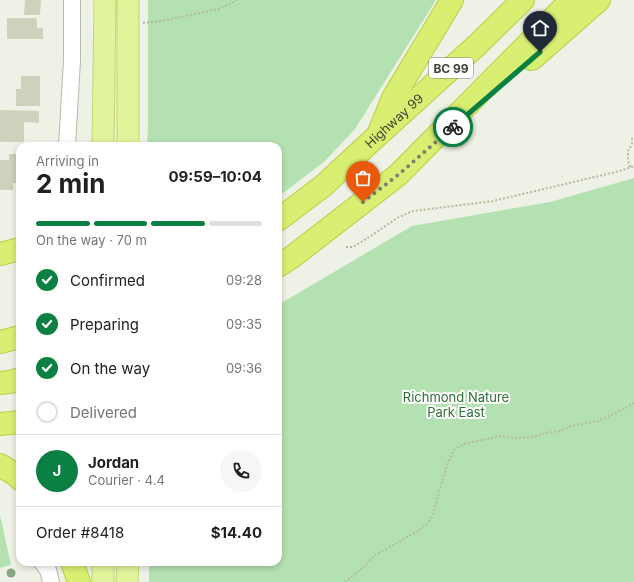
<!DOCTYPE html>
<meta charset="utf-8">
<style>
:root{--surface:#fff;--page:#f6f6f6;--text:#202124;--muted:#757577;--line:#e0e0e0;--accent:#0b8043}
body{margin:0;font-family:Inter,sans-serif;background:var(--page);color:var(--text);height:100vh;display:flex;flex-direction:column;font-size:15px;white-space:nowrap}
*{box-sizing:border-box;margin:0}
p{font-size:13px;color:var(--muted)}
.icon{flex:none;width:22px;height:22px;fill:none;stroke:currentColor;stroke-width:2;stroke-linecap:round;stroke-linejoin:round}
.map{position:relative;flex:1;overflow:hidden}
.details{position:absolute;left:16px;top:142px;width:266px;height:424px;display:flex;flex-direction:column;background:var(--surface);border-radius:12px;box-shadow:0 2px 6px #0003}
.details>*{flex:none}
.pin{position:absolute;display:grid;place-items:center;width:34px;height:34px;color:#fff;margin:-41px -17px;border-radius:50% 50% 50% 0;rotate:-45deg;box-shadow:0 0 4px #0007}
.pin .icon{rotate:45deg}
.courier{position:absolute;display:grid;place-items:center;width:40px;height:40px;margin:-20px;border:3px solid #0b8043;border-radius:50%;background:#fff;color:#222;box-shadow:0 1px 5px #0007}
.headline em{font-style:normal;font-weight:700}
.headline div{display:flex;flex-direction:column-reverse}
.headline{display:flex;align-items:center;justify-content:space-between;height:68px;padding:0 20px}
h1{font-size:26px;font-weight:700;line-height:30px}
.bar{display:grid;grid-template-columns:repeat(4,1fr);gap:6px 4px;align-content:center;height:48px;padding:0 20px}
.bar i{height:5px;border-radius:3px;background:var(--line)}
.bar .selected{background:var(--accent)}
.bar p{grid-column:span 4}
.line{display:flex;align-items:center;gap:10px;padding:0 20px;border-top:1px solid var(--line)}
.line div{flex:1}
.round{display:grid;place-items:center;flex:none;width:42px;height:42px;border-radius:21px;background:var(--page)}
ol{padding:0 20px;list-style:none}
li{display:flex;align-items:center;gap:12px;height:44px}
li p{margin-inline-start:auto}
li .icon{padding:4px;border-radius:50%;background:var(--accent);color:#fff;stroke-width:4}
li:last-child{color:var(--muted)}
li i{width:22px;height:22px;border:2px solid var(--line);border-radius:50%}
.map>svg:first-child{display:block}
</style>
<div class="map">
<svg width="634" height="582" viewBox="0 0 634 582">
<rect width="100%" height="100%" fill="#eef1e5"/>
<path fill="#b4e1b2" d="M 148,0 L 436,0 L 355,129 L 325,161 L 278,197 L 278,146 L 147,146 L 148,125 Z
M 634,178 L 634,582 L 149,582 L 149,562 L 278,562 L 278,305 L 412,226 L 550,202 Z
M 0,515 L 11,565 L 0,568 Z"/>
<path fill="#cfd1bc" d="M 25,0 L 41,0 L 40,15 L 24,15 Z
M 7,18 L 36,18 L 37,20 L 37,28 L 43,28 L 43,39 L 7,39 Z
M 21,76 L 40,76 L 40,106 L 16,106 L 16,89 L 21,89 Z
M 0,110 L 39,111 L 39,123 L 24,122 L 24,142 L 0,142 Z
M 9,154 L 20,154 L 20,168 L 16,168 L 16,183 L 13,183 L 13,190 L 0,190 L 0,160 L 9,160 Z"/>
<g fill="none" stroke-linecap="round" stroke-linejoin="round">
<defs>
<path id="minor" d="M 67,146 L 72,60 L 72,0
M 42,562 L 48,570 L 51,582"/>
<path id="major" d="M 128,0 L 128,146
M 103,146 L 105,0
M 103,582 L 103,562
M 127,582 L 128,562"/>
<g id="highway">
<path d="M 532,59 L 599,0"/>
<path d="M 380,130 L 393,98 L 452,0"/>
<path id="s1" d="M 278,220 L 323,186 L 378,135 L 477,45 L 523,0"/>
<path d="M 0,254 L 20,249"/>
<path d="M 278,266 L 292,257 L 398,175 L 571,0"/>
<path d="M 0,342 L 20,337"/>
<path d="M 0,383 L 10,382 L 20,379"/>
<path d="M 0,424 L 20,422"/>
<path d="M 0,465 L 16,475 L 20,479"/>
<path d="M 72,562 L 79,582"/>
</g>
</defs>
<use href="#minor" stroke="#b8bba9" stroke-width="18"/>
<use href="#major" stroke="#c1d76d" stroke-width="23"/>
<use href="#highway" stroke="#b9cd44" stroke-width="24"/>
<path stroke="#b6bb9c" stroke-width="2" stroke-dasharray="2 2" stroke-linecap="butt" d="M 143,23 L 161,21 L 219,9 L 237,0
M 630,167 L 628,160 L 628,151 L 632,144 L 632,136
M 346,247 L 353,247 L 374,234 L 397,218 L 413,211 L 493,201 L 620,171 L 634,166
M 345,582 L 365,566 L 375,555 L 418,531 L 427,524 L 433,515 L 442,481 L 448,463 L 454,450 L 464,444 L 500,436 L 516,438 L 532,437 L 546,433 L 560,431 L 571,426 L 598,421 L 626,408 L 634,403"/>
<use href="#minor" stroke="#fff" stroke-width="16"/>
<use href="#major" stroke="#e0f49c" stroke-width="21"/>
<use href="#highway" stroke="#d9ef72" stroke-width="22"/>
</g>
<circle fill="#85a985" cx="11" cy="573" r="4.5"/>
<g fill="none" stroke-linecap="round" stroke-linejoin="round">
<path stroke="#7e8073" stroke-width="4" stroke-dasharray="0 7.2" d="M 363,202 L 398,175 L 453,127"/>
<path stroke="#0b8043" stroke-width="5" d="M 453,127 L 540,52"/>
</g>
<g text-anchor="middle" dominant-baseline="central" stroke-width="4" stroke-linejoin="round" paint-order="stroke">
<rect fill="#fff" stroke="#7a7b72" stroke-width="1" x="429" y="58" width="44" height="20" rx="3"/>
<g font-size="12" font-weight="bold" fill="#414336">
<text x="451" y="68">BC 99</text>
</g>
<g font-size="13" fill="#414336" stroke="#fff">
<text stroke="none"><textPath href="#s1" startOffset="153">Highway 99</textPath></text>
</g>
<g font-size="13" fill="#2f6e37" stroke="#fff">
<text x="456" y="397">Richmond Nature<tspan x="456" dy="15">Park East</tspan></text>
</g>
</g>
</svg>
<div class="pin" style="left:363px;top:202px;background:#ea580c"><svg class="icon" aria-label="bag" viewBox="0 0 24 24"><path d="M5 8h14l-1 12H6zM9 8a3 3 0 0 1 6 0"/></svg></div>
<div class="pin" style="left:540px;top:52px;background:#1f2937"><svg class="icon" aria-label="home" viewBox="0 0 24 24"><path d="M3 11l9-7 9 7M6 9v11h12V9"/></svg></div>
<div class="courier" style="left:453px;top:127px"><svg class="icon" aria-label="bike" viewBox="0 0 24 24"><circle cx="6" cy="16" r="4"/><circle cx="18" cy="16" r="4"/><path d="M6 16l4-8h5l3 8M10 8l3 8H6M13 5h3"/></svg></div>
<section class="details">
<div class="headline"><div><h1>2 min</h1><p>Arriving in</p></div><em>09:59–10:04</em></div>
<div class="bar"><i class="selected"></i><i class="selected"></i><i class="selected"></i><i></i><p>On the way · 70 m</p></div>
<ol>
<li><svg class="icon" aria-label="check" viewBox="0 0 24 24"><path d="M5 12l5 5 9-10"/></svg>Confirmed<p>09:28</p></li>
<li><svg class="icon" aria-label="check" viewBox="0 0 24 24"><path d="M5 12l5 5 9-10"/></svg>Preparing<p>09:35</p></li>
<li><svg class="icon" aria-label="check" viewBox="0 0 24 24"><path d="M5 12l5 5 9-10"/></svg>On the way<p>09:36</p></li>
<li><i></i>Delivered</li>
</ol>
<div class="line" style="height:72px"><b class="round" style="background:var(--accent);color:#fff">J</b><div><b>Jordan</b><p>Courier · 4.4</p></div><a class="round"><svg class="icon" aria-label="phone" viewBox="0 0 24 24"><path d="M5 4h4l2 5-3 2q2 4 5 5l2-3 5 2v4C11 20 4 13 5 4z"/></svg></a></div>
<div class="line" style="height:52px"><div>Order #8418</div><b>$14.40</b></div>
</section>
</div>
